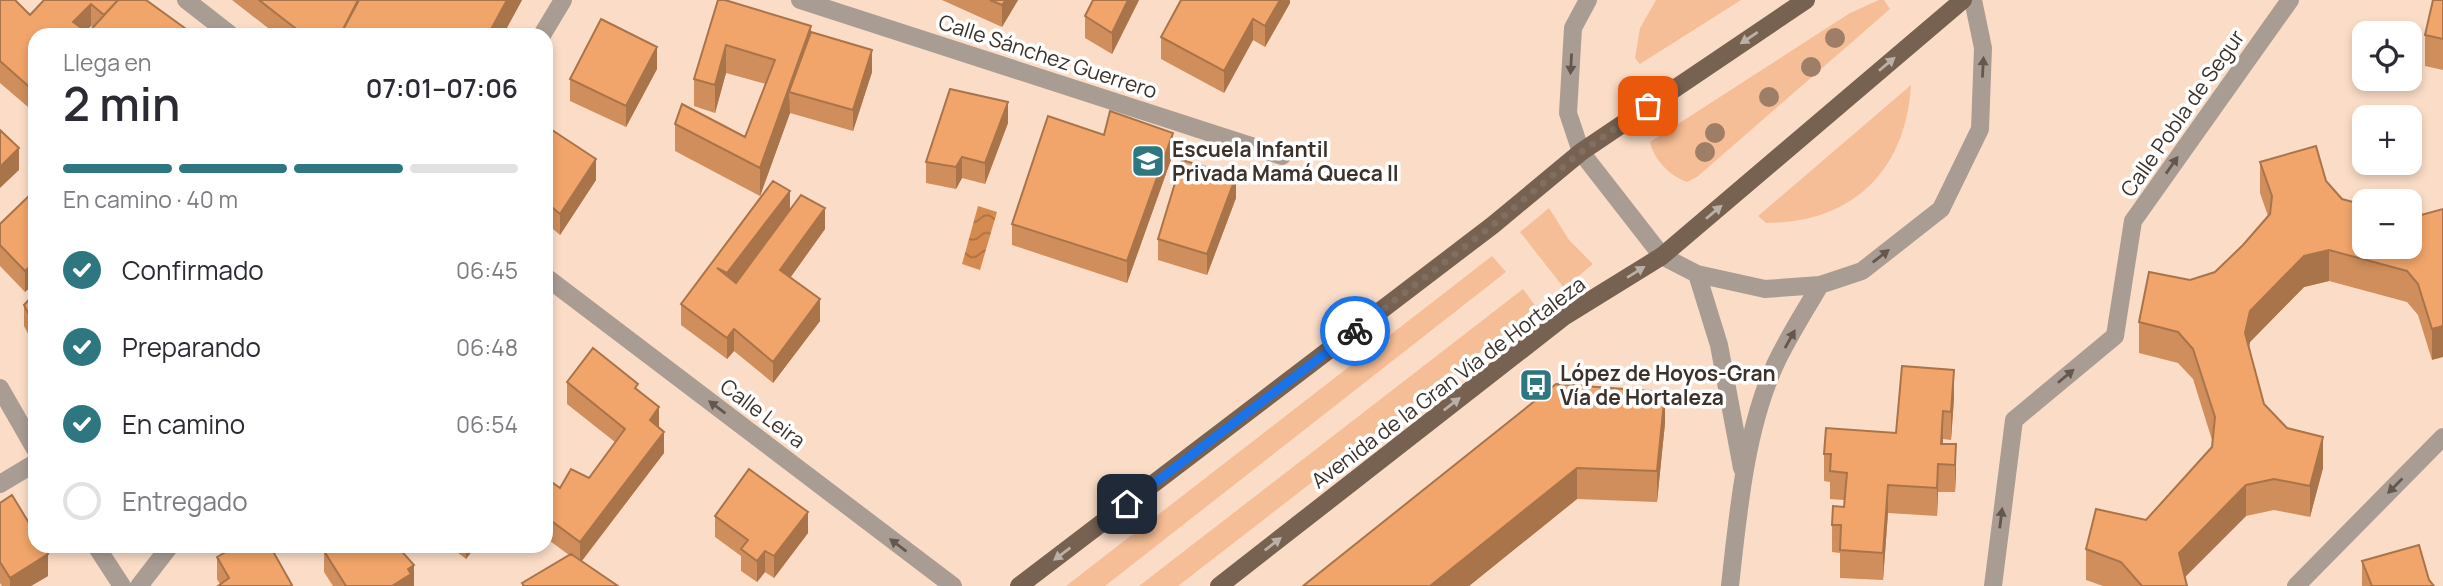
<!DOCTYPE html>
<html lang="es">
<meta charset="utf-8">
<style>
:root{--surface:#fff;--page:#f7f7f7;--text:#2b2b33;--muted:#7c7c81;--line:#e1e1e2;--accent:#2e7680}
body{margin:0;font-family:Manrope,sans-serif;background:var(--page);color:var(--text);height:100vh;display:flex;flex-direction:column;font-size:26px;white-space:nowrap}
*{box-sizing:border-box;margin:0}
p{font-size:23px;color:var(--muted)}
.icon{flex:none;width:38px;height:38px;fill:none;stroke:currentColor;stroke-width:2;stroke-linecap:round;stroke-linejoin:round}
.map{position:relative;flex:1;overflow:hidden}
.details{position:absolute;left:28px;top:28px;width:525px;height:525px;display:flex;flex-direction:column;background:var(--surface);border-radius:21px;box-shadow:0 4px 10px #0003}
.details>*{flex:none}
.controls{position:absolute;left:2352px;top:21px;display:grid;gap:14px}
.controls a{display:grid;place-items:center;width:70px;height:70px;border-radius:14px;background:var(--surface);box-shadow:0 4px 10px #0003;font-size:35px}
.pin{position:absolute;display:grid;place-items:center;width:60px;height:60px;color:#fff;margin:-30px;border-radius:14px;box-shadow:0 4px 10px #0006}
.courier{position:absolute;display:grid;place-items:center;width:70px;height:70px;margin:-35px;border:5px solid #1a73e8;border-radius:50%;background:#fff;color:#222;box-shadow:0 2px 9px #0007}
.overview em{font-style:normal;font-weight:600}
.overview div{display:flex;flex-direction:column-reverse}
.overview{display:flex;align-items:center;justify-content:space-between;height:119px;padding:0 35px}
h1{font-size:46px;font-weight:600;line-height:52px}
.bar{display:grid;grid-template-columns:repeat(4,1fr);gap:10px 7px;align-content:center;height:84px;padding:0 35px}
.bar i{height:9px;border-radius:5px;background:var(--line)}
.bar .on{background:var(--accent)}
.bar p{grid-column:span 4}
ol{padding:0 35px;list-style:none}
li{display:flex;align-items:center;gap:21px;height:77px}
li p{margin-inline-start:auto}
li .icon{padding:7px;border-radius:50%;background:var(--accent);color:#fff;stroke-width:4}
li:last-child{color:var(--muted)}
li i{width:38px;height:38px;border:4px solid var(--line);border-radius:50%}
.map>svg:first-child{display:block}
</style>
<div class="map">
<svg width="2443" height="586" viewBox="0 0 2443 586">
<defs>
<pattern id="water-waves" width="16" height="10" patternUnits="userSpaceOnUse" patternTransform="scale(1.75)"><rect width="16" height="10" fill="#d58a50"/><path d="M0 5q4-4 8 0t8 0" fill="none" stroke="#ae7142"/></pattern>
</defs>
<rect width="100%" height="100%" fill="#fbddc7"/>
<path fill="#f6be96" d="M 1656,0 L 1741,0 L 1640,64 L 1635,58 L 1640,28 Z
M 1879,0 L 1884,0 L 1890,9 L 1697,177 L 1687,182 C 1670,176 1654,160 1650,142 L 1850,13 Z
M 1911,85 C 1906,170 1853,223 1766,223 L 1758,216 Z
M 1549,208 L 1569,240 L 1593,264 L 1564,288 L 1520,232 Z
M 1492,256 L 1506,272 L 1105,586 L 1066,586 Z
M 1523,289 L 1537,308 L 1178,586 L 1139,586 Z"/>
<path fill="url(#water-waves)" d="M 978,206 L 997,212 L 980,270 L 962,264 Z"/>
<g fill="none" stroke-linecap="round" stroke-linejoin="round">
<path stroke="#a99c93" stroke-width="18" d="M 186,0 L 231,35
M 800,0 L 1282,156
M 1588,0 L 1573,28 L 1568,113 L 1581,152 L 1662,256 L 1697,274 L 1765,289 L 1820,285 L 1862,271 L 1941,209 L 1980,129 L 1983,48 L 1973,0
M 542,35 L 563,0
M 1697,274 L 1719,345 L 1742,468
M 546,277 L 953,586
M 0,388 L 35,449
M 0,484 L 35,463
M 96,546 L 122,586
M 139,586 L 170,546
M 1730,586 C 1738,514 1745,431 1775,365 C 1788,337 1805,311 1820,285
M 1993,586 L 2014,420 L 2115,336 L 2133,221 L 2290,0
M 2296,586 L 2443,437"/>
<path stroke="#776151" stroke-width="18" d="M 1019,586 L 1493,225 L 1581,152 L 1806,0
M 1219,586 L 1565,316 L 1662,256 L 1963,0"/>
</g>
<g fill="#9e7e67">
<circle cx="1835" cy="38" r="10"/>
<circle cx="1811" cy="67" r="10"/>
<circle cx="1769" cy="97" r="10"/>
<circle cx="1715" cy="133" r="10"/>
<circle cx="1705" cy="152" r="10"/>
</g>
<path fill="#cf8e5b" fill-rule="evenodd" d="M 0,0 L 30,15 L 44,0 L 146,0 L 193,35 L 35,35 L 35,113 L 0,83 ZM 91,26 L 93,27 L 88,33 L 86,31 Z
M 232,0 L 522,0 L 503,35 L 277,35 Z
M 718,0 L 811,32 L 872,72 L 853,131 L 790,113 L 760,196 L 675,151 L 675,124 L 745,137 L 766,84 L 726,73 L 715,113 L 694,106 L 694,79 Z
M 942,0 L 1018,0 L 1002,27 Z
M 1139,0 L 1112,54 L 1085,38 L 1085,16 Z
M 1290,0 L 1290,3 L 1265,47 L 1253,40 L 1224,93 L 1161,59 L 1161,37 Z
M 2443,0 L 2443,70 L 2425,66 L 2425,35 Z
M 657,69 L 626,127 L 570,101 L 570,79 Z
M 1008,123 L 985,184 L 962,178 L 956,189 L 926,183 L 926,162 Z
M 546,133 L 596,180 L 560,235 L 546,223 Z
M 1104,135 L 1173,154 L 1127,283 L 1012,245 L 1012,224 Z
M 2260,162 L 2326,181 L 2342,199 L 2414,217 L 2443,209 L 2432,360 L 2418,315 L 2407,302 L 2329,281 L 2304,287 L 2250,342 L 2249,347 L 2264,404 L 2323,468 L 2310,517 L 2274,510 L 2246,516 L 2185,577 L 2187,586 L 2103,586 L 2086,580 L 2086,549 L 2146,520 L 2212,447 L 2212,440 L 2193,379 L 2178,363 L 2139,353 L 2139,322 L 2190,280 L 2215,272 L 2243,245 L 2268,216 L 2260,193 Z
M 35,190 L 35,283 L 25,292 L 0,266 L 0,224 Z
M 1236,198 L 1207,275 L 1158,260 L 1158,239 Z
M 790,210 L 825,229 L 790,278 L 820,321 L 773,383 L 734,351 L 727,359 L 681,325 L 681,304 Z
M 35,293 L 35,347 L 24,326 L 24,305 Z
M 567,382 L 638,391 L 659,428 L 664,453 L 582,561 L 618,586 L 522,586 L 522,583 L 569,555 L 546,538 L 546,478 L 560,488 L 589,478 L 615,442 L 567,404 Z
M 1954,398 L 1951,440 L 1943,439 L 1943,444 L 1956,444 L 1956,472 L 1955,492 L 1938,492 L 1937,516 L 1888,513 L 1883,580 L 1840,578 L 1840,553 L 1832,552 L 1832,525 L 1844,507 L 1844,500 L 1830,499 L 1830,482 L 1824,481 L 1824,454 L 1896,433 Z
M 1665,423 L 1657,502 L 1577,499 L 1469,586 L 1303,586 Z
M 0,503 L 48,576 L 31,586 L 2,586 L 0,583 Z
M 715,516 L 808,533 L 774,578 L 765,572 L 757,582 L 741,571 L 741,556 L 715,537 Z
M 225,546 L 270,546 L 292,586 L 220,584 L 217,579 L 217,557 L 225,552 Z
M 449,546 L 476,546 L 466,559 Z
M 324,551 L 414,586 L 333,586 L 324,572 Z
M 2362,561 L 2429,580 L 2434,586 L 2362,586 Z"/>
<path fill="#a9744a" d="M 358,0 L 362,0 L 343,30 L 343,35 L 340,35 Z
M 507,0 L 522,0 L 503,35 L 488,35 Z
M 1006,0 L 1018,0 L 1002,27 L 1002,5 Z
M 1128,0 L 1139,0 L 1112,54 L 1112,33 Z
M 1280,0 L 1290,0 L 1290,3 L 1265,47 L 1265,26 Z
M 91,4 L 91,26 L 81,35 L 73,22 Z
M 1253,19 L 1253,40 L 1224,93 L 1224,71 Z
M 811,26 L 811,53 L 789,92 L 790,113 L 760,196 L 760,168 Z
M 726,45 L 726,73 L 715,113 L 715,85 Z
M 657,47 L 657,69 L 626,127 L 626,106 Z
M 872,50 L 872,72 L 853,131 L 853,110 Z
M 1008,102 L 1008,123 L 985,184 L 985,163 Z
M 1173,133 L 1173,154 L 1127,283 L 1127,261 Z
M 19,148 L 19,170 L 0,188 L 0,167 Z
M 962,157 L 962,178 L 956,189 L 956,167 Z
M 596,159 L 596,180 L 560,235 L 560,214 Z
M 1236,176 L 1236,198 L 1207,275 L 1207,254 Z
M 790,191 L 790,213 L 727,295 L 727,273 Z
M 825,208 L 825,229 L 780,292 L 780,270 Z
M 2329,250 L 2329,281 L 2304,287 L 2250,342 L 2245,364 L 2245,333 L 2250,311 L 2304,256 Z
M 35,262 L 35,283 L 25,292 L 25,271 Z
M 820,299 L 820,321 L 773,383 L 773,362 Z
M 2443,326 L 2443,357 L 2432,360 L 2432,329 Z
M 734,329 L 734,351 L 727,359 L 727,338 Z
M 1954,370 L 1954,398 L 1951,440 L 1951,412 Z
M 1665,392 L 1665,423 L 1657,502 L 1657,471 Z
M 659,407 L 659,428 L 650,420 Z
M 1943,411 L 1943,439 L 1941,464 L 1941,444 Z
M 664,432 L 664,453 L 580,563 L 580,542 Z
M 2323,437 L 2323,468 L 2310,517 L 2310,486 Z
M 1956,444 L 1956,472 L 1955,492 L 1955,465 Z
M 1938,464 L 1938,492 L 1937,516 L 1937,488 Z
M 1577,468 L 1577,499 L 1469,586 L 1430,586 Z
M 1888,485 L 1888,513 L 1883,580 L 1883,553 Z
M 2246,485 L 2246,516 L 2179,583 L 2179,553 Z
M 808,512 L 808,533 L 774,578 L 774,556 Z
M 466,546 L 476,546 L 466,559 Z
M 765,551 L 765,572 L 757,582 L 757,561 Z
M 48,554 L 48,576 L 31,586 L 10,586 L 10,578 Z
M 414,565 L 414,586 L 392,586 L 408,569 Z"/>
<path fill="#f1a56a" stroke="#a9744a" stroke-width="2" d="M 0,0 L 15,0 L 30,15 L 44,0 L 118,0 L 104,15 L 91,4 L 73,22 L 88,33 L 86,35 L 35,35 L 35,92 L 0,61 Z
M 118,0 L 146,0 L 193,34 L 193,35 L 86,35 Z
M 259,0 L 358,0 L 340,35 L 304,35 Z
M 359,0 L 507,0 L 488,35 L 349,35 L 343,30 Z
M 718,0 L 725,0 L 811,26 L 760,168 L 675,124 L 682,104 L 745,137 L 775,60 L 726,45 L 715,85 L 694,79 Z
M 990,0 L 1006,0 L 1002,5 Z
M 1093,0 L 1128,0 L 1112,33 L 1085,16 Z
M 1181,0 L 1280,0 L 1265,26 L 1253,19 L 1224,71 L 1161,37 Z
M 2433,0 L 2443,0 L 2443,39 L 2425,35 Z
M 601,19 L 657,47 L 626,106 L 570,79 Z
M 811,32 L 872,50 L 853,110 L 789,92 Z
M 950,89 L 1008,102 L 985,163 L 962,157 L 956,167 L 926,162 Z
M 1110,111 L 1173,133 L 1127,261 L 1012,224 L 1048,116 L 1104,135 Z
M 549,128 L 596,159 L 560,214 L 546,202 L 546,133 Z
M 0,130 L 19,148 L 0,167 Z
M 2316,146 L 2326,181 L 2342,199 L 2364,205 L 2364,247 L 2410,247 L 2410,216 L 2414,217 L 2443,209 L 2443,326 L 2432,329 L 2418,284 L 2407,271 L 2329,250 L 2304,256 L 2250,311 L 2245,333 L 2264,404 L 2287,428 L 2323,437 L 2310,486 L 2274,479 L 2246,485 L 2179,553 L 2187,586 L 2142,586 L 2121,562 L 2086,549 L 2096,509 L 2146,520 L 2212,447 L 2215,417 L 2193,349 L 2178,332 L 2139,322 L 2149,272 L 2190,280 L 2215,272 L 2243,245 L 2270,214 L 2272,196 L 2260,162 Z
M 1182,160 L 1236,176 L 1207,254 L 1158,239 Z
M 773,181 L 790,191 L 727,273 L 717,268 L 736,283 L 801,195 L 825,208 L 780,270 L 820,299 L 773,362 L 734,329 L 727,338 L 681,304 Z
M 35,190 L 35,262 L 25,271 L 0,245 L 0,224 Z
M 35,293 L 35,326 L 24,305 Z
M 593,348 L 638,384 L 635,388 L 659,407 L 650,420 L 664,432 L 580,542 L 546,517 L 546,478 L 560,488 L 571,469 L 589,478 L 625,429 L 567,382 Z
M 1902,366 L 1954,370 L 1951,412 L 1943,411 L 1941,444 L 1956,444 L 1955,465 L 1938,464 L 1937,488 L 1888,485 L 1883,553 L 1840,550 L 1841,525 L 1832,525 L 1833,506 L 1844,507 L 1847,473 L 1830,471 L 1831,454 L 1824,454 L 1826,428 L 1896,433 Z
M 1556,384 L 1665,392 L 1657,471 L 1577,468 L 1430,586 L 1303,586 Z
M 749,469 L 808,512 L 774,556 L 765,551 L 757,561 L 741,549 L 748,540 L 715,516 Z
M 12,495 L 35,533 L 35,546 L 43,546 L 48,554 L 10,578 L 0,562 L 0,503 Z
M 2419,545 L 2429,580 L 2434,586 L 2372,586 L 2362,561 Z
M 228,546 L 270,546 L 292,585 L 290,586 L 218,586 L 229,578 L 217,557 L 231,549 Z
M 332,546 L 397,546 L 414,565 L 408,569 L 411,574 L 392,586 L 346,586 L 324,551 Z
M 571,554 L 618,586 L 524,586 L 522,583 Z"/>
<defs><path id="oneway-solid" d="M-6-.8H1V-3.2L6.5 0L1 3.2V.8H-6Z" transform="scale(1.75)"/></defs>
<g fill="#bbb0a8">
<use href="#oneway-solid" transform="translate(1749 38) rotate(146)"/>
<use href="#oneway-solid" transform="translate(1887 64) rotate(-40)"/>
<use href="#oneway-solid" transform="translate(1714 212) rotate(-40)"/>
<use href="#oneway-solid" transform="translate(1636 272) rotate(-32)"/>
<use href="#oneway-solid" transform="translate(1452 404) rotate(-38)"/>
<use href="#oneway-solid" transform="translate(1273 544) rotate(-38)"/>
<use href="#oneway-solid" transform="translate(1062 554) rotate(143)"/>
</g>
<g fill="#63574e">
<use href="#oneway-solid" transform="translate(1571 64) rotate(93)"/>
<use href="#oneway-solid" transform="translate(1983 67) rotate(-87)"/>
<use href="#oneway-solid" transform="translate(2172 165) rotate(-55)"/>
<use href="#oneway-solid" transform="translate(1881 256) rotate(-38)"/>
<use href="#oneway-solid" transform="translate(1790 339) rotate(-61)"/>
<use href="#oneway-solid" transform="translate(2066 376) rotate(-40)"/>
<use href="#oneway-solid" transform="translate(717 407) rotate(-143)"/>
<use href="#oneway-solid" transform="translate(2395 486) rotate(135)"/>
<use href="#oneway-solid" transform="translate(2001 518) rotate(-83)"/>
<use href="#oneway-solid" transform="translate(898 545) rotate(-143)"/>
</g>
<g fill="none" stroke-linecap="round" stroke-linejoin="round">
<path stroke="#806e60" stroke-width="7" stroke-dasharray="0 12.6" d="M 1355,331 L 1493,225 L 1581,152 L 1648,106"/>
<path stroke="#1a73e8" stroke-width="9" d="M 1127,504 L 1355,331"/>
</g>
<defs>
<symbol id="school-square" viewBox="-11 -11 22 22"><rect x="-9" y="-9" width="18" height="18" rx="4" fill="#2e7680" stroke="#fff"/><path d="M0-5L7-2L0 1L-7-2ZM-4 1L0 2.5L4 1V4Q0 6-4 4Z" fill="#fff"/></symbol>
<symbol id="bus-square" viewBox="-11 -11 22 22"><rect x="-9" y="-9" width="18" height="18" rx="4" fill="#2e7680" stroke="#fff"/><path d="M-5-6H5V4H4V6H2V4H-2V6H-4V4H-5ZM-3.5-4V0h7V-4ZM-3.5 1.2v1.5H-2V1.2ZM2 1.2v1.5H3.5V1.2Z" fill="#fff"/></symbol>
</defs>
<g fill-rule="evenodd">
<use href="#school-square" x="1129" y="142" width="38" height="38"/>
<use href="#bus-square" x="1517" y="366" width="38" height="38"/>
</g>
<g text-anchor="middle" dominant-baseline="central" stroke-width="7" stroke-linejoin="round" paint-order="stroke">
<g font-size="21" fill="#3d3229" stroke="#fff">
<text transform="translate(1048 56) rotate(18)">Calle Sánchez Guerrero</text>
<text transform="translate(2182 113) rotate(-55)">Calle Pobla de Segur</text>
<text transform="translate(1448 382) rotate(-37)">Avenida de la Gran Vía de Hortaleza</text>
<text transform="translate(763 413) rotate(37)">Calle Leira</text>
</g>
<g font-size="21" font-weight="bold" fill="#3d3229" stroke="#fff" text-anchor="start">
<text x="1172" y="149">Escuela Infantil<tspan x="1172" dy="24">Privada Mamá Queca II</tspan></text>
<text x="1560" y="373">López de Hoyos-Gran<tspan x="1560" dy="24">Vía de Hortaleza</tspan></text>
</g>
</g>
</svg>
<div class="controls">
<a><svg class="icon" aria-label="locate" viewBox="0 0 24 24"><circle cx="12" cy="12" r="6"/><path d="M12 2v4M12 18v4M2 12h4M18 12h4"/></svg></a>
<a>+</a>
<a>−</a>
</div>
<div class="pin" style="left:1648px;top:106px;background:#ea580c"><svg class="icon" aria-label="bag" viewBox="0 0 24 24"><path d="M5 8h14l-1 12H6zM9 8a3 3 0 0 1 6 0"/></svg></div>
<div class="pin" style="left:1127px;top:504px;background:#1f2937"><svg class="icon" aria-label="home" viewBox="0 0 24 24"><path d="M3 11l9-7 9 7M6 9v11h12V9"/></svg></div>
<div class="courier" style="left:1355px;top:331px"><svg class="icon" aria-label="bike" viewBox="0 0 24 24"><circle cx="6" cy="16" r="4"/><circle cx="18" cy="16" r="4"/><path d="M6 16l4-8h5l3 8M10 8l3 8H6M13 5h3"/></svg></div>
<section class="details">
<div class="overview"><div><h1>2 min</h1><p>Llega en</p></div><em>07:01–07:06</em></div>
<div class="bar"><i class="on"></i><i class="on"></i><i class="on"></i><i></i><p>En camino · 40 m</p></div>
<ol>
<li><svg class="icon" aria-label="check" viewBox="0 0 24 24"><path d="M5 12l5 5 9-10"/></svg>Confirmado<p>06:45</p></li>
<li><svg class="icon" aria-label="check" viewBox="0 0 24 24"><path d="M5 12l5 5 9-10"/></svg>Preparando<p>06:48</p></li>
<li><svg class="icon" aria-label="check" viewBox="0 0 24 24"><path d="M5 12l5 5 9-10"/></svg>En camino<p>06:54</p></li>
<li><i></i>Entregado</li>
</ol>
</section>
</div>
